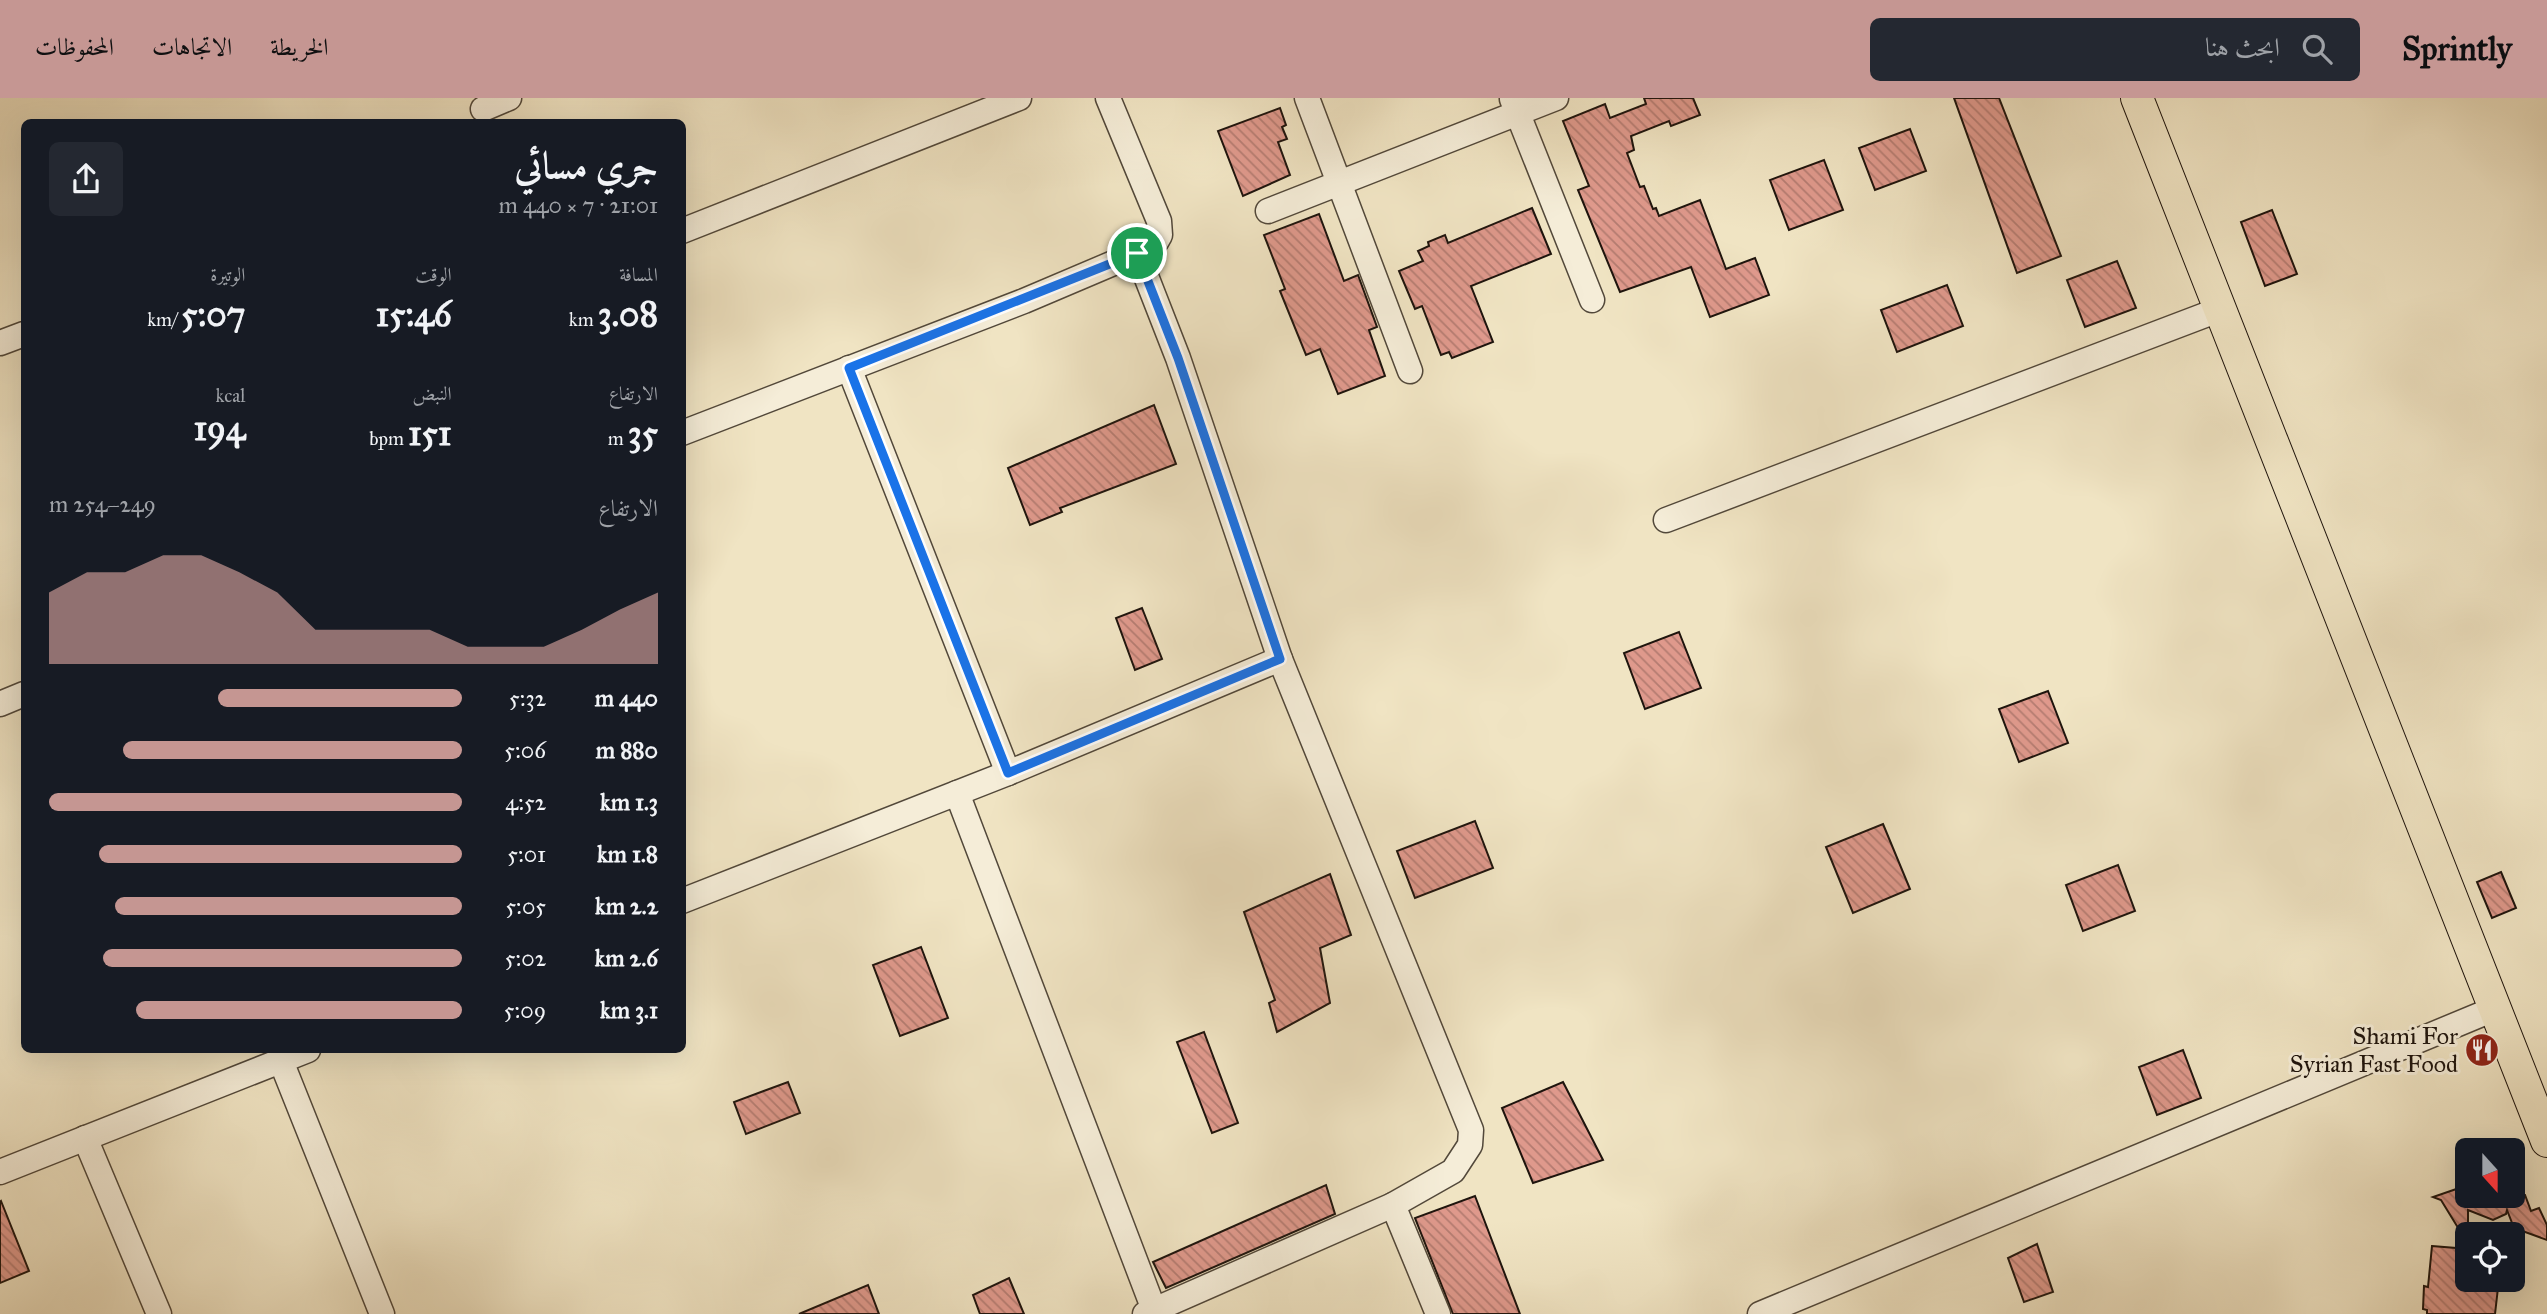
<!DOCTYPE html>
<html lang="ar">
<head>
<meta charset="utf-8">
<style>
	:root { --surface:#171b24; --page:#242831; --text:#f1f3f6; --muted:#9ea1a6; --accent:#c59692 }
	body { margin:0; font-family:"IM FELL Great Primer",Amiri,serif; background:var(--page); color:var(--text); direction:rtl; height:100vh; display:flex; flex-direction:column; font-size:26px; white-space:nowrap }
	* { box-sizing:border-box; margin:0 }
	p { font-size:23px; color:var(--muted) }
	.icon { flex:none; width:38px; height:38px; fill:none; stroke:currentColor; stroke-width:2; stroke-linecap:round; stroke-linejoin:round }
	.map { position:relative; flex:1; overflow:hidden; direction:ltr }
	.sheet { position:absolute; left:21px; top:21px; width:665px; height:934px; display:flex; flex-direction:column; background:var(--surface); border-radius:10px; box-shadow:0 7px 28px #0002; direction:rtl }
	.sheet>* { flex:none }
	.needle { width:46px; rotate:159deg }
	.buttons { position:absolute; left:2455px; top:1040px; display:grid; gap:14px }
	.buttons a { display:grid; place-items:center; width:70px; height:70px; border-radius:10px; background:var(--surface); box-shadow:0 7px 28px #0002; font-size:35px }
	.pin { position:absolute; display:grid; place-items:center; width:60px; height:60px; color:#fff; margin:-30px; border:4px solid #fff; border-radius:50%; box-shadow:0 2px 7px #0007 }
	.round { display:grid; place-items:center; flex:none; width:74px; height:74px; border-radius:10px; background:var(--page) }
	.summary { display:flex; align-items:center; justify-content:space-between; height:119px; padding:0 28px }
	h1 { font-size:38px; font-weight:800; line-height:52px }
	.stats { display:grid; grid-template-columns:repeat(3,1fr); gap:10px; height:119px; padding:7px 28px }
	.stats div { display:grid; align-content:center }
	.stats b { font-size:35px; font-weight:800 }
	.stats small { font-size:19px; font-weight:400 }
	.stats p { font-size:19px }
	.chart { height:196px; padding:14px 28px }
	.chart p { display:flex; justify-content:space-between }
	.chart svg { width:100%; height:126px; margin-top:7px; fill:var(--accent); opacity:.7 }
	ul { padding:0 28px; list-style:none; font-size:23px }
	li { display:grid; grid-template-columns:112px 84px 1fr; align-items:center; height:52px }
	li i { height:18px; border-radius:9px; background:var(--accent) }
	header { display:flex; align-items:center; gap:42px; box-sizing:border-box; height:98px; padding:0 35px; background:var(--accent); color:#111 }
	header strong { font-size:33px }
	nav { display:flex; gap:38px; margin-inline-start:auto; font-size:24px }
	.search { width:490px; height:63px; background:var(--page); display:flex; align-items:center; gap:18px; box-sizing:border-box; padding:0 24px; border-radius:10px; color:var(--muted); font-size:26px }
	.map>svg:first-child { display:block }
	.building { fill:url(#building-back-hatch); stroke:#1e140d; stroke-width:2 }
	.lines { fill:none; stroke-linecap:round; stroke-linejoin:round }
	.minor-casing { stroke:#52483a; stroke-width:27 }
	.major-casing { stroke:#1e140d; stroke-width:34 }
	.minor { stroke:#f5edd8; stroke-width:24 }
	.major { stroke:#f0e4c3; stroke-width:32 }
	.route-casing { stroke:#fff; stroke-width:14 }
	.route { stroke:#1a73e8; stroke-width:9 }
	.labels { text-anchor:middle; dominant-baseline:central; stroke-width:6; stroke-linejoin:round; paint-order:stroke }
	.poi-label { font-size:24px; fill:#1e140d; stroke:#f5edd8; text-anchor:end }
</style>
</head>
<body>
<header>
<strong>Sprintly</strong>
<div class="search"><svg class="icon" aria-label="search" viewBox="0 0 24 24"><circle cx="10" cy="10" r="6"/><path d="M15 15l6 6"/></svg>ابحث هنا</div>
<nav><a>الخريطة</a><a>الاتجاهات</a><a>المحفوظات</a></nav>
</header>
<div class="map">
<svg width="2547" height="1216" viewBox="0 0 2547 1216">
	<defs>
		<pattern id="building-back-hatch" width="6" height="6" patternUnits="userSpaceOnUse" patternTransform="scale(1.75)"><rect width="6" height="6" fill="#df998c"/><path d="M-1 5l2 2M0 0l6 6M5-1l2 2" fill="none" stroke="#b47c71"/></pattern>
	</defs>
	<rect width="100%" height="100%" fill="#f0e4c3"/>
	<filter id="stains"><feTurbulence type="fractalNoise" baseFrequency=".00286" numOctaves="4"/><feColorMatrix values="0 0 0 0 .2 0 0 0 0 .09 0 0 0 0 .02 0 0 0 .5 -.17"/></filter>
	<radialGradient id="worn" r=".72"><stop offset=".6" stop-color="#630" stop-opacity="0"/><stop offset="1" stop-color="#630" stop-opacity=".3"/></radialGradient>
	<g class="building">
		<path d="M1644 0H1693L1700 17 1671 28 1669 23 1631 38 1634 52 1627 55 1640 89 1644 88 1653 111 1656 110 1659 118 1700 102 1726 171 1755 160 1769 197 1710 219 1691 169 1620 194 1578 92 1589 88 1563 23 1605 6 1610 20 1646 6Z"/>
		<path d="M1954 0H1999L2061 158 2017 175Z"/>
		<path d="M1280 10 1286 27 1282 29 1287 41 1278 44 1290 77 1243 98 1218 33Z"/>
		<path d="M1910 31 1926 73 1875 92 1859 50Z"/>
		<path d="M1824 62 1843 112 1789 132 1770 82Z"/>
		<path d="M1532 110 1551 156 1471 188 1493 244 1452 260 1449 254 1441 257 1422 208 1415 211 1399 173 1423 163 1418 153 1429 148 1428 144 1445 137 1448 145Z"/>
		<path d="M2272 112 2297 176 2265 188 2241 124Z"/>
		<path d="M1319 116 1344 183 1358 177 1377 229 1369 232 1385 278 1338 296 1320 251 1306 257 1280 193 1285 191 1264 137Z"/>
		<path d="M2117 163 2136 210 2085 229 2067 182Z"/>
		<path d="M1947 187 1963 228 1897 254 1881 212Z"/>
		<path d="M1154 307 1176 366 1060 410 1062 414 1030 427 1008 370Z"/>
		<path d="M1142 510 1162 561 1135 572 1116 520Z"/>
		<path d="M1679 534 1701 590 1645 611 1624 555Z"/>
		<path d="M2048 593 2068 645 2019 664 1999 611Z"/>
		<path d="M1475 723 1493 770 1415 800 1397 753Z"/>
		<path d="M1883 726 1910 791 1853 815 1826 749Z"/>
		<path d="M2118 767 2135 813 2083 833 2066 787Z"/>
		<path d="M2501 774 2516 810 2492 820 2477 784Z"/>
		<path d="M1330 776 1351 837 1320 850 1330 905 1277 934 1269 905 1275 902 1244 814Z"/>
		<path d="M921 849 948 920 900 938 873 867Z"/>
		<path d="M1204 934 1238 1025 1212 1035 1177 944Z"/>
		<path d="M2183 952 2201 1000 2157 1017 2139 969Z"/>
		<path d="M788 984 800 1015 746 1036 734 1004Z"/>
		<path d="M1563 984 1603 1062 1533 1085 1502 1010Z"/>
		<path d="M1326 1087 1335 1116 1166 1190 1153 1164Z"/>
		<path d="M2468 1087V1097H2525L2531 1113 2539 1110 2547 1127V1142L2514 1130 2507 1112 2506 1116 2493 1122 2468 1112V1146L2441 1102 2433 1099Z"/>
		<path d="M1475 1098 1520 1216H1453L1415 1120Z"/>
		<path d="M1 1103 29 1173 0 1185V1104Z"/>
		<path d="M2037 1146 2053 1194 2024 1204 2008 1160Z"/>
		<path d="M2432 1148 2468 1151V1181H2499L2495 1216H2427V1212L2423 1211 2424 1188 2428 1189Z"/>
		<path d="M1009 1180 1024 1216H980L973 1197Z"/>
		<path d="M868 1187 879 1216H799Z"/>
	</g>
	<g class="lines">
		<g class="minor-casing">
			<g id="minor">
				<path d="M1307 0 1410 273"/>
				<path d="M1512 1 1592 202"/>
				<path d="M483 11 509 0"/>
				<path d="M1268 113 1556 0"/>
				<path d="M682 133 1019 0"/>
				<path d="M1137 155 1178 260 1280 561 1471 1032 1470 1047 1453 1073 1393 1107 1145 1216"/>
				<path d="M0 245 24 236"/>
				<path d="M849 270 1008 675"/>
				<path d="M682 335 1024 203 1137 155 1156 144 1160 137 1159 123 1108 0"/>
				<path d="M1666 422 2221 211"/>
				<path d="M0 606 24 596"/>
				<path d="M957 695 1154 1212"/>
				<path d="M682 803 1008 675 1280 561"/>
				<path d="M281 963 382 1216"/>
				<path d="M85 1040 159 1216"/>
				<path d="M0 1074 308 952"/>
				<path d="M1393 1107 1438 1216"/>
				<path d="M1760 1216 2494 911"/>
			</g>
		</g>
		<g class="major-casing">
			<path id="major" d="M2137 0 2547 1043"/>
		</g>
		<use href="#minor" class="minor"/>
		<use href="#major" class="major"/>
	</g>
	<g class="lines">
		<g class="route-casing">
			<path id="route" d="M1137 155 1178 260 1280 561 1008 675 849 270Z"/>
		</g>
		<use href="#route" class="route"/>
	</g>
	<defs>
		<g id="restaurant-disc" transform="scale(1.75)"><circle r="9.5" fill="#8f2418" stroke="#f5edd8"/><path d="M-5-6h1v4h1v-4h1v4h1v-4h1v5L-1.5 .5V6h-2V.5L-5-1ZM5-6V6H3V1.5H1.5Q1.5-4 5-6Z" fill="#fff"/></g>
	</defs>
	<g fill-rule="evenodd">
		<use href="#restaurant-disc" x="2482" y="952"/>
	</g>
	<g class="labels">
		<g class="poi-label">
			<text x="2458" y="938">Shami For<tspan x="2458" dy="28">Syrian Fast Food</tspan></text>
		</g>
	</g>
	<rect width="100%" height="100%" filter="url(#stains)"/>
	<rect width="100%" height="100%" fill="url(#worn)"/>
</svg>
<div class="buttons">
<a><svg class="needle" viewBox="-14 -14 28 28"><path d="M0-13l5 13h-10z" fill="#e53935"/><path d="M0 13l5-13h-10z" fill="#9ea1a6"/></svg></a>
<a><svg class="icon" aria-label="locate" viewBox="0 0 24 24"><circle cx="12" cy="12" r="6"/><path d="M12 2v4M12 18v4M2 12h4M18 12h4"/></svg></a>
</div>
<div class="pin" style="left:1137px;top:155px;background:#1e9e55"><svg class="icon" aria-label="arrive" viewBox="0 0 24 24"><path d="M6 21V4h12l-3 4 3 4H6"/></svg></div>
<section class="sheet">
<div class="summary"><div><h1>جري مسائي</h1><p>21:01 · 7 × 440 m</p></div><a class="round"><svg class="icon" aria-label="share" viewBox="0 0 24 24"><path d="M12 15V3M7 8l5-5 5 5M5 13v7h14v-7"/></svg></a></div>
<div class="stats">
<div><p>المسافة</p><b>3.08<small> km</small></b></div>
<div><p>الوقت</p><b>15:46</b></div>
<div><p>الوتيرة</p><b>5:07<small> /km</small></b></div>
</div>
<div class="stats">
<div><p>الارتفاع</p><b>35<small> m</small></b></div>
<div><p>النبض</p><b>151<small> bpm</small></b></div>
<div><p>kcal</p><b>194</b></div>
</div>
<div class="chart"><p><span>الارتفاع</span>249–254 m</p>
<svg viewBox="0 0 160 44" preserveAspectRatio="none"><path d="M0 44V19L10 12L20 12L30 6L40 6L50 12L60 19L70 32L80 32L90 32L100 32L110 38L120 38L130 38L140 32L150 25L160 19V44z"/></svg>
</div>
<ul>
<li><b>440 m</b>5:32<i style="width:59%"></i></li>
<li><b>880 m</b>5:06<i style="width:82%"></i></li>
<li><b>1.3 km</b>4:52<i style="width:100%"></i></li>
<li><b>1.8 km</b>5:01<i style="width:88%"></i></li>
<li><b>2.2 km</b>5:05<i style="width:84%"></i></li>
<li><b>2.6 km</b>5:02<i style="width:87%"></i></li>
<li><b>3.1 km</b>5:09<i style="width:79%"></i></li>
</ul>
</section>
</div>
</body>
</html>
